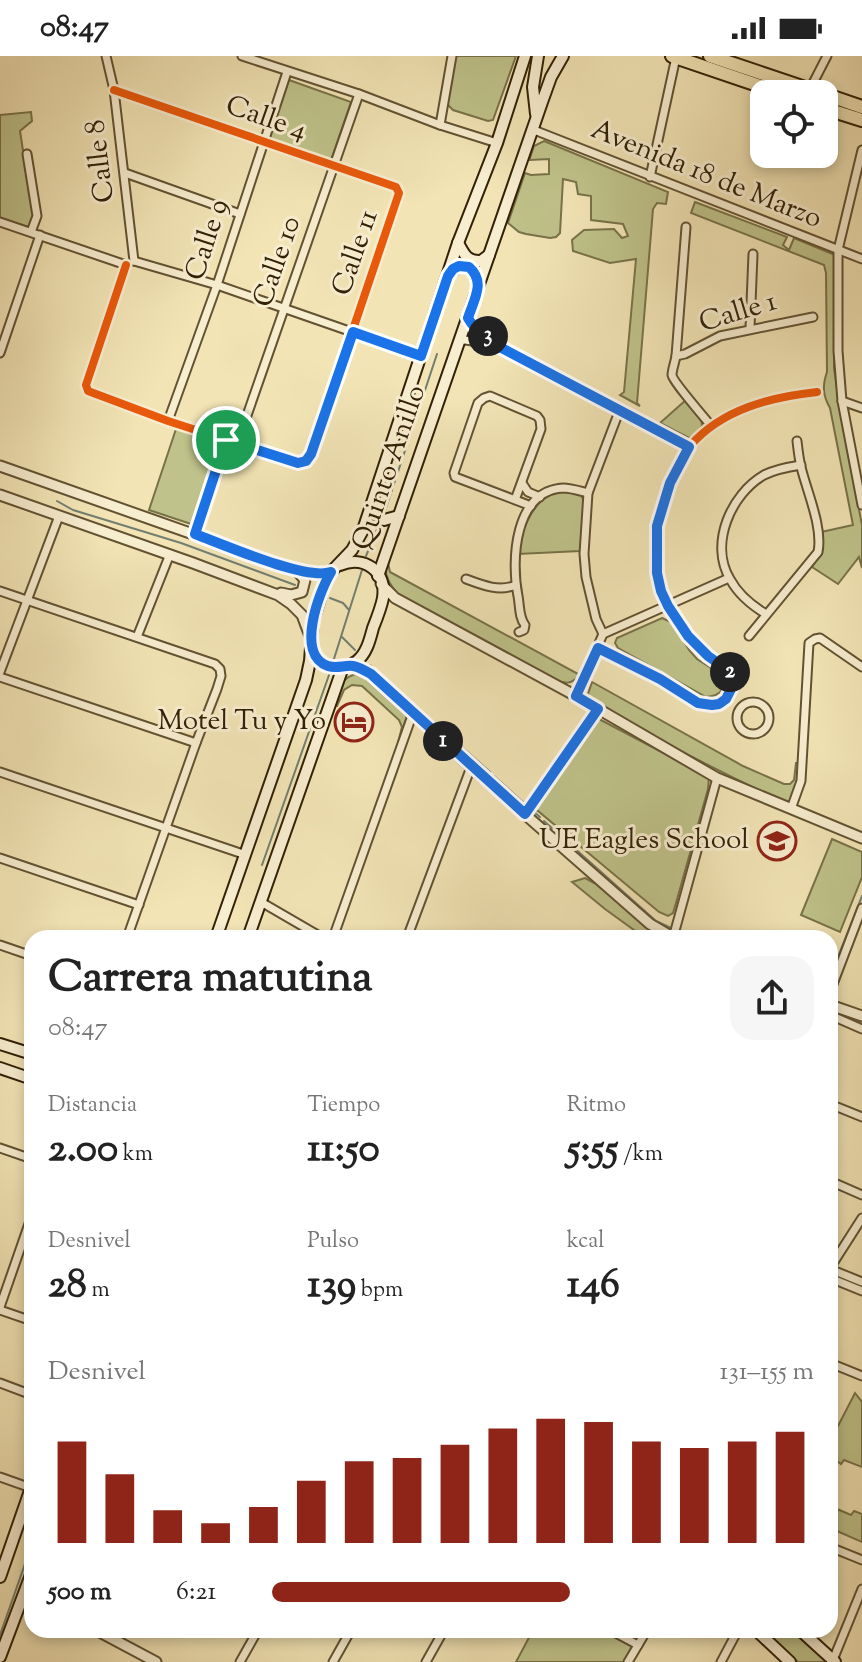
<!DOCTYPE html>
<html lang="es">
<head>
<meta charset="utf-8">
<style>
	:root { --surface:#fff; --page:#f6f6f6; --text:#222; --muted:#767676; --accent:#8f2418 }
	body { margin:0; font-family:"Sorts Mill Goudy",serif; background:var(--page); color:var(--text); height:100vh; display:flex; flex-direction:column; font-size:30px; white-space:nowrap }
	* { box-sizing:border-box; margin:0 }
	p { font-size:26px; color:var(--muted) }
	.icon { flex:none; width:44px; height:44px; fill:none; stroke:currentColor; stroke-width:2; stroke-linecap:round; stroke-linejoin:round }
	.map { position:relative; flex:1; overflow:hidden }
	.sheet { position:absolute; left:24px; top:874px; width:814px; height:708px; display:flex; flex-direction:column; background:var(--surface); border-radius:24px; box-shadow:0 4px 12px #0003 }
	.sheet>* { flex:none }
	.fabs { position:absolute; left:750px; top:24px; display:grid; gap:16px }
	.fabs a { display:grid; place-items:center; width:88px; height:88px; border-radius:16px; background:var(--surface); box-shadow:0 4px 12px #0003; font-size:40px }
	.pin { position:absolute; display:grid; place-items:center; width:68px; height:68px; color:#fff; margin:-34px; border:4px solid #fff; border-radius:50%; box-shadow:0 2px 8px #0007 }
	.km { position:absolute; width:40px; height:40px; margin:-20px; border-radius:50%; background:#222; color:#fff; font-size:22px; line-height:40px; text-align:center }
	.round { display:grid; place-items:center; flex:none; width:84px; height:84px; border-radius:24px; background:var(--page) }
	.summary { display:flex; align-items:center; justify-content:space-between; height:136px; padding:0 24px }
	h1 { font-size:44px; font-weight:800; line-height:60px }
	.stats { display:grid; grid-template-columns:repeat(3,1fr); gap:12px; height:136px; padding:8px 24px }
	.stats div { display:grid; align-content:center }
	.stats b { font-size:40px; font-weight:800 }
	.stats small { font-size:22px; font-weight:400 }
	.stats p { font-size:22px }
	.chart { height:224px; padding:16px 24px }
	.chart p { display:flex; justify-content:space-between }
	.chart svg { width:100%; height:144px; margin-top:8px; stroke:var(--accent); stroke-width:6 }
	ul { padding:0 24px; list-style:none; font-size:26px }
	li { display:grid; grid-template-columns:128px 96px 1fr; align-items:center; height:60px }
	li i { height:20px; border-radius:10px; background:var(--accent) }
	.status { display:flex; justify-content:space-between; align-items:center; height:56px; padding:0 40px; background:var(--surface); direction:ltr }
	.status svg { height:22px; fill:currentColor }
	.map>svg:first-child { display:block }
	.green { fill:#bfc28a; stroke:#787248; stroke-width:2 }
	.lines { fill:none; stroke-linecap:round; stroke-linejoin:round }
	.stream { stroke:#727f70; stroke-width:2 }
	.minor-casing { stroke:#625232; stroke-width:11 }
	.tertiary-casing { stroke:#625232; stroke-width:13 }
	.secondary-casing { stroke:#322106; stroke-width:14 }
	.trunk-casing { stroke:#322106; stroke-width:16 }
	.minor { stroke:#f7edcf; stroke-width:7 }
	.tertiary { stroke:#f7edcf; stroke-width:9 }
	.secondary { stroke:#f7edcf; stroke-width:10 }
	.trunk { stroke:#f2e4b5; stroke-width:12 }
	.cycleway-casing { stroke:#f7edcf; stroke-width:13 }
	.cycleway { stroke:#e8590c; stroke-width:8 }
	.route-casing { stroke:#fff; stroke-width:16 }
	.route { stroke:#1a73e8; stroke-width:10 }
	.labels { text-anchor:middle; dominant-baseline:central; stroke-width:6; stroke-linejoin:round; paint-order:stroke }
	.street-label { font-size:28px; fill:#322106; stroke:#f7edcf }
	.poi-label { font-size:28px; fill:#322106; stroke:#f7edcf; text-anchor:end }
</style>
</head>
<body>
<div class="status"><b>08:47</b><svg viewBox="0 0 49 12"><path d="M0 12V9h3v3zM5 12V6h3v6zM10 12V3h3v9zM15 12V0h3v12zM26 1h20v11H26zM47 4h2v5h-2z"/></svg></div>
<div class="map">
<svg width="862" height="1606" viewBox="0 0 862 1606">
	<rect width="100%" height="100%" fill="#f2e4b5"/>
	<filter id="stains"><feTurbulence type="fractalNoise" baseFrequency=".0025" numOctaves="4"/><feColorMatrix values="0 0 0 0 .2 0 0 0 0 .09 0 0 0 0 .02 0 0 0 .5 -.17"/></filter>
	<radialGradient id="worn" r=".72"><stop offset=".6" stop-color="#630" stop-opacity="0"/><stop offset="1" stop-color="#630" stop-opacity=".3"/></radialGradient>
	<g class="green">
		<path d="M455 0H516L493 64 488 65 453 54 447 48Z"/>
		<path d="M289 24 351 46 330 107 271 86 270 78Z"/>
		<path d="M31 56 32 65 20 75 33 160 32 167 28 171 0 162V59Z"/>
		<path d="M544 85 668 136 666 148 657 147 653 153 637 347 640 350 620 339 624 336 636 203 610 207 573 195 572 184 584 174 614 173 622 182 628 180 623 168 591 164V140L578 138 576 126 563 123 560 177 556 181 550 182 526 178 519 176 508 167 525 117 531 119 549 118V103L530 104V102L534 90Z"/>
		<path d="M695 146 787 181 783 189 789 194 794 182 835 199 834 312 841 360 862 469V512L859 501 838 528 812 511 822 494 821 476 853 469 830 352C823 340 822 330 827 316L826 217 824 209 691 157Z"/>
		<path d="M687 343C697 357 714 372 689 382L660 367Z"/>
		<path d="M176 373 221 388 194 469 149 454Z"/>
		<path d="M567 434 580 438 585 446 580 495 518 498C520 478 530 451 548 440 553 436 561 435 567 434Z"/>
		<path d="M386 507H388L390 516 580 619C571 629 565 628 553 623L398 538C390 529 384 520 386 507Z"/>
		<path d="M662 562 671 566 675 570 689 594 697 603 722 619C726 633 721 640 706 641L618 592 615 587 617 582Z"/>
		<path d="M359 617 407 660 397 691 402 671 399 664 362 630 352 629 344 634 337 650H334C340 632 339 622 359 617Z"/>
		<path d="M592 626 743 710 784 728H790L794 724 796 707H800L801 713 793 743 787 747C720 717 655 682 591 645L588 638Z"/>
		<path d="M599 663 709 721 708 733 676 847 673 857 668 860 659 856 538 755 533 754 535 748 589 677 591 666Z"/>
		<path d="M832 783 862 796V821L840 876 801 859Z"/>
		<path d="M585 822 596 828 660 882H645L605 853 572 826Z"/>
		<path d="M855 1337 862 1346V1411L844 1404 841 1408 830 1400V1371L837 1372Z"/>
		<path d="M830 1450 851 1459 854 1455 862 1458V1486L830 1472Z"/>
		<path d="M533 1574H604L633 1589 624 1606H516Z"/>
		<path d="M762 1574H794L829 1606H798Z"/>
	</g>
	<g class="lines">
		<g class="stream">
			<path d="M57 445 73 454 181 487 295 529"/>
			<path d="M384 458 437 298"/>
			<path d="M366 500 378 471"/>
			<path d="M330 542 343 547 349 554"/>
			<path d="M342 581 355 594"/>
			<path d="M333 606 362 514"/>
			<path d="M370 609 490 716"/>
			<path d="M494 720 525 748"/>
			<path d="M534 756 540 761"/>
			<path d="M544 765 656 865 671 872"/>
			<path d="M262 809 329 619"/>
			<path d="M677 875 694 882"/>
			<path d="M830 921 862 840"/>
			<path d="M0 1579 32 1488"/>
		</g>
		<g class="minor-casing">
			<g id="minor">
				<path d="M106 0 114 34 134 205"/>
				<path d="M242 0 359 38 440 69 497 87"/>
				<path d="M810 33 827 0"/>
				<path d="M114 34 396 131 399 137 311 398 306 405 298 407 168 365 88 335 86 329 126 209"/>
				<path d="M440 69 452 0"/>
				<path d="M534 74 862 203"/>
				<path d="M862 94 838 194V295L842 345 862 449"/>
				<path d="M27 98 37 160 31 176"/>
				<path d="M125 117 240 158"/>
				<path d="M650 121 676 1"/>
				<path d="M0 166 126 209"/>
				<path d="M686 171 676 300C675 306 672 314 672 319 673 326 705 362 712 371"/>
				<path d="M134 205 217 229 421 300"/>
				<path d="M468 262C475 276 489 279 498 290L689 391"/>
				<path d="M750 272 753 198"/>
				<path d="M461 284C478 283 482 292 498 290"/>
				<path d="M0 297 40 179"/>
				<path d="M676 300 685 298 720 280 813 261"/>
				<path d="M842 345 862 352"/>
				<path d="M168 365 217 229 287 16"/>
				<path d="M237 388 359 38"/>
				<path d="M522 427 528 436 540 441"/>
				<path d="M515 444 541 373 540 364 537 360 490 340 484 342 478 347 454 417 455 421 531 450"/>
				<path d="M195 478 226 384"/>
				<path d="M466 523C482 529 499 536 516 529"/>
				<path d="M0 535 215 608 220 613 221 620 217 633 196 687 127 882"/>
				<path d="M766 558C751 549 738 538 730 523 709 488 731 438 764 419 776 413 788 411 801 409"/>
				<path d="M519 576 524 574 525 569C519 562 520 551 518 540 511 505 514 435 563 432 571 432 580 435 588 437"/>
				<path d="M603 578 596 563 586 521 584 498 588 437 620 353"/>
				<path d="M749 580 818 496C823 471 807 436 801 411 799 403 798 394 797 385"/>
				<path d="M137 581 170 498"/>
				<path d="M598 592C618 602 638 611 658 622 672 630 685 642 700 647 706 649 712 650 718 648 728 644 737 628 730 618 726 610 714 605 707 599 684 578 661 548 657 517 654 492 658 469 665 445 670 428 679 403 690 390 722 353 771 341 817 336"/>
				<path d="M0 616 59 460"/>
				<path d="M0 621 196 687"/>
				<path d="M576 640 603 578 729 522"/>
				<circle cx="753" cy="662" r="16"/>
				<path d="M0 716 246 799"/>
				<path d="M791 753 801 725 809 587 815 583 820 582 862 611"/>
				<path d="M525 758 598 653"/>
				<path d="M0 802 139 849"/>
				<path d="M261 846 323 882"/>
				<path d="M333 882 413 657"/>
				<path d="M407 882 471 711"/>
				<path d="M673 882 717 722"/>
				<path d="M0 889 32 900"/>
				<path d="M830 936 862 852"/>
				<path d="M830 959 862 973"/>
				<path d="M830 1048 862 1061"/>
				<path d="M0 1092 32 1103"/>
				<path d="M830 1125 862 1139"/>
				<path d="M830 1212 862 1162"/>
				<path d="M830 1213 862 1226"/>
				<path d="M830 1222 862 1235"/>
				<path d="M0 1251 32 1159"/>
				<path d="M0 1254 32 1265"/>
				<path d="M830 1307 862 1320"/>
				<path d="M0 1327 32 1339"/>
				<path d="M0 1421 31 1432"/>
				<path d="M830 1491 862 1504"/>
				<path d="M610 1574 638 1589"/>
				<path d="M833 1604 862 1533"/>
				<path d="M240 1606 258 1574"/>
				<path d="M333 1606 351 1574"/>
				<path d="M426 1606 444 1574"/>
				<path d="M628 1606 647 1574"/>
				<path d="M721 1606 738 1574"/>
			</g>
		</g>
		<g class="tertiary-casing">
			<g id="tertiary">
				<path d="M0 410 292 513 318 518 331 516"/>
				<path d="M0 439 193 507 278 539 291 548 302 559 311 583"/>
				<path d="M381 528 395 542 576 640 717 722 862 782"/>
				<path d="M281 537 291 539 302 536 305 524 298 516"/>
				<path d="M346 610 358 611 371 618 471 711 650 868 674 882"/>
				<path d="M830 949 862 960"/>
				<path d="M96 1574 156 1606"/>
			</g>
		</g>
		<g class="secondary-casing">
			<g id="secondary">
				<path d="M536 58 533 31 538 0"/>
				<path d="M458 187C464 198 467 206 481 205L489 199"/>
				<path d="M449 218 459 210 469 211 477 218 479 228"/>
				<path d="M370 454 384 464 399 460"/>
				<path d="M378 520 542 46 551 21 563 0"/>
				<path d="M312 592C316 603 322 610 334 611 341 612 351 610 357 605 367 597 370 583 373 572 377 562 381 552 383 542 387 515 364 499 340 509"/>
				<path d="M216 882 306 624 310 605 313 565 323 533 331 516 352 494 363 474 458 187 497 87 525 0"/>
				<path d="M248 882 343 611"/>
				<path d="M0 988 32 998"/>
				<path d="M0 1012 32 1023"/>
				<path d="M0 1521 32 1429"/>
				<path d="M756 1574 790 1606"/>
				<path d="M800 1574 835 1606"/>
				<path d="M0 1601 32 1516"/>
			</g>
		</g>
		<g class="trunk-casing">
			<g id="trunk">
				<path d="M672 0 784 38"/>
				<path d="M710 0 823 38"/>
				<path d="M824 38 862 51"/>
				<path d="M824 52 862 64"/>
			</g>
		</g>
		<use href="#minor" class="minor"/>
		<use href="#tertiary" class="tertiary"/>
		<use href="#secondary" class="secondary"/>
		<use href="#trunk" class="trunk"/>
		<g class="cycleway-casing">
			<g id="cycleway">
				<path d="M114 34 396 131 399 137 311 398 306 405 298 407 168 365 88 335 86 329 126 209"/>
				<path d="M598 592C618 602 638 611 658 622 672 630 685 642 700 647 706 649 712 650 718 648 728 644 737 628 730 618 726 610 714 605 707 599 684 578 661 548 657 517 654 492 658 469 665 445 670 428 679 403 690 390 722 353 771 341 817 336"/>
			</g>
		</g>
		<use href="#cycleway" class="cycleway"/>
	</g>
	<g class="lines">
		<g class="route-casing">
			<path id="route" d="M459 210 469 211C486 226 474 243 468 262 475 276 489 279 498 290L689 391 670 427 657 470V517L661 535 668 550 688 580 708 600 729 615 733 624 731 633 726 643 719 648 712 649 698 647 660 623 598 592 576 640 598 653 525 758 371 618C365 615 360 611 353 610 344 609 337 613 328 610 295 599 319 536 331 516 307 525 222 488 195 478L226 384 298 407 306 405 311 398 353 276 421 300 448 220 453 213Z"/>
		</g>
		<use href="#route" class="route"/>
	</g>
	<defs>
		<g id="hotel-ring" transform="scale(2)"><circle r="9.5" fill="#f7edcf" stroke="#8f2418" stroke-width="1.5"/><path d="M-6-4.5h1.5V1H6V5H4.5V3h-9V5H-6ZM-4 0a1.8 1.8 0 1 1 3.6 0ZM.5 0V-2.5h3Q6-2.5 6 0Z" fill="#8f2418"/></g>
		<g id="school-ring" transform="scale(2)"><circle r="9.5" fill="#f7edcf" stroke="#8f2418" stroke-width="1.5"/><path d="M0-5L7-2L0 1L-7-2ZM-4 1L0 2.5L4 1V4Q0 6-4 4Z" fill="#8f2418"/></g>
	</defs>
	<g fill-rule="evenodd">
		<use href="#hotel-ring" x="354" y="666"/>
		<use href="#school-ring" x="777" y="785"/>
	</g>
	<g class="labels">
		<g class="street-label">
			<text transform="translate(266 63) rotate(19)">Calle 4</text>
			<text transform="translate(101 105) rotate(-97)">Calle 8</text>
			<text transform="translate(706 119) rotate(22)">Avenida 18 de Marzo</text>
			<text transform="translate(208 184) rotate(-72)">Calle 9</text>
			<text transform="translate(356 197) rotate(-71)">Calle 11</text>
			<text transform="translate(278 206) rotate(-71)">Calle 10</text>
			<text transform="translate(738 257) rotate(-17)">Calle 1</text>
			<text transform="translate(390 412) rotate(-71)">Quinto Anillo</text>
		</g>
		<g class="poi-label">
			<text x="326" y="666">Motel Tu y Yo</text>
			<text x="749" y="785">UE Eagles School</text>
		</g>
	</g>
	<rect width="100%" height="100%" filter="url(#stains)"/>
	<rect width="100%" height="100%" fill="url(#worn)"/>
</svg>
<div class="fabs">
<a><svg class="icon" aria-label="locate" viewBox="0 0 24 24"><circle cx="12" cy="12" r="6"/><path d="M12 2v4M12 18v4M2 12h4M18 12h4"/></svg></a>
</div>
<div class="pin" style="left:226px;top:384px;background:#1e9e55"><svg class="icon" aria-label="arrive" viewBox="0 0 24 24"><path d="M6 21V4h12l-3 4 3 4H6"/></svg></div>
<b class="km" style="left:443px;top:685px">1</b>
<b class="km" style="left:730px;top:616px">2</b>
<b class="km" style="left:488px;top:280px">3</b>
<section class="sheet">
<div class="summary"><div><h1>Carrera matutina</h1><p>08:47</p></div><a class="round"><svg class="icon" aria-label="share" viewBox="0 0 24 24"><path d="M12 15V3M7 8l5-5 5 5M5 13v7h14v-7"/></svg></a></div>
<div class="stats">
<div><p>Distancia</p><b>2.00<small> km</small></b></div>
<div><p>Tiempo</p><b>11:50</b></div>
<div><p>Ritmo</p><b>5:55<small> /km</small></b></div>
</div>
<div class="stats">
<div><p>Desnivel</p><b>28<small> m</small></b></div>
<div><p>Pulso</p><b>139<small> bpm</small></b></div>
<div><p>kcal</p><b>146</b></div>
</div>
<div class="chart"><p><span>Desnivel</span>131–155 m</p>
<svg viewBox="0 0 160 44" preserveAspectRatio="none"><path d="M5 44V13M15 44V23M25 44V34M35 44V38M45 44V33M55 44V25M65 44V19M75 44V18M85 44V14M95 44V9M105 44V6M115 44V7M125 44V13M135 44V15M145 44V13M155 44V10"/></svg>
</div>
<ul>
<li><b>500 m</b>6:21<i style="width:55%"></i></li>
</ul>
</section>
</div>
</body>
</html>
